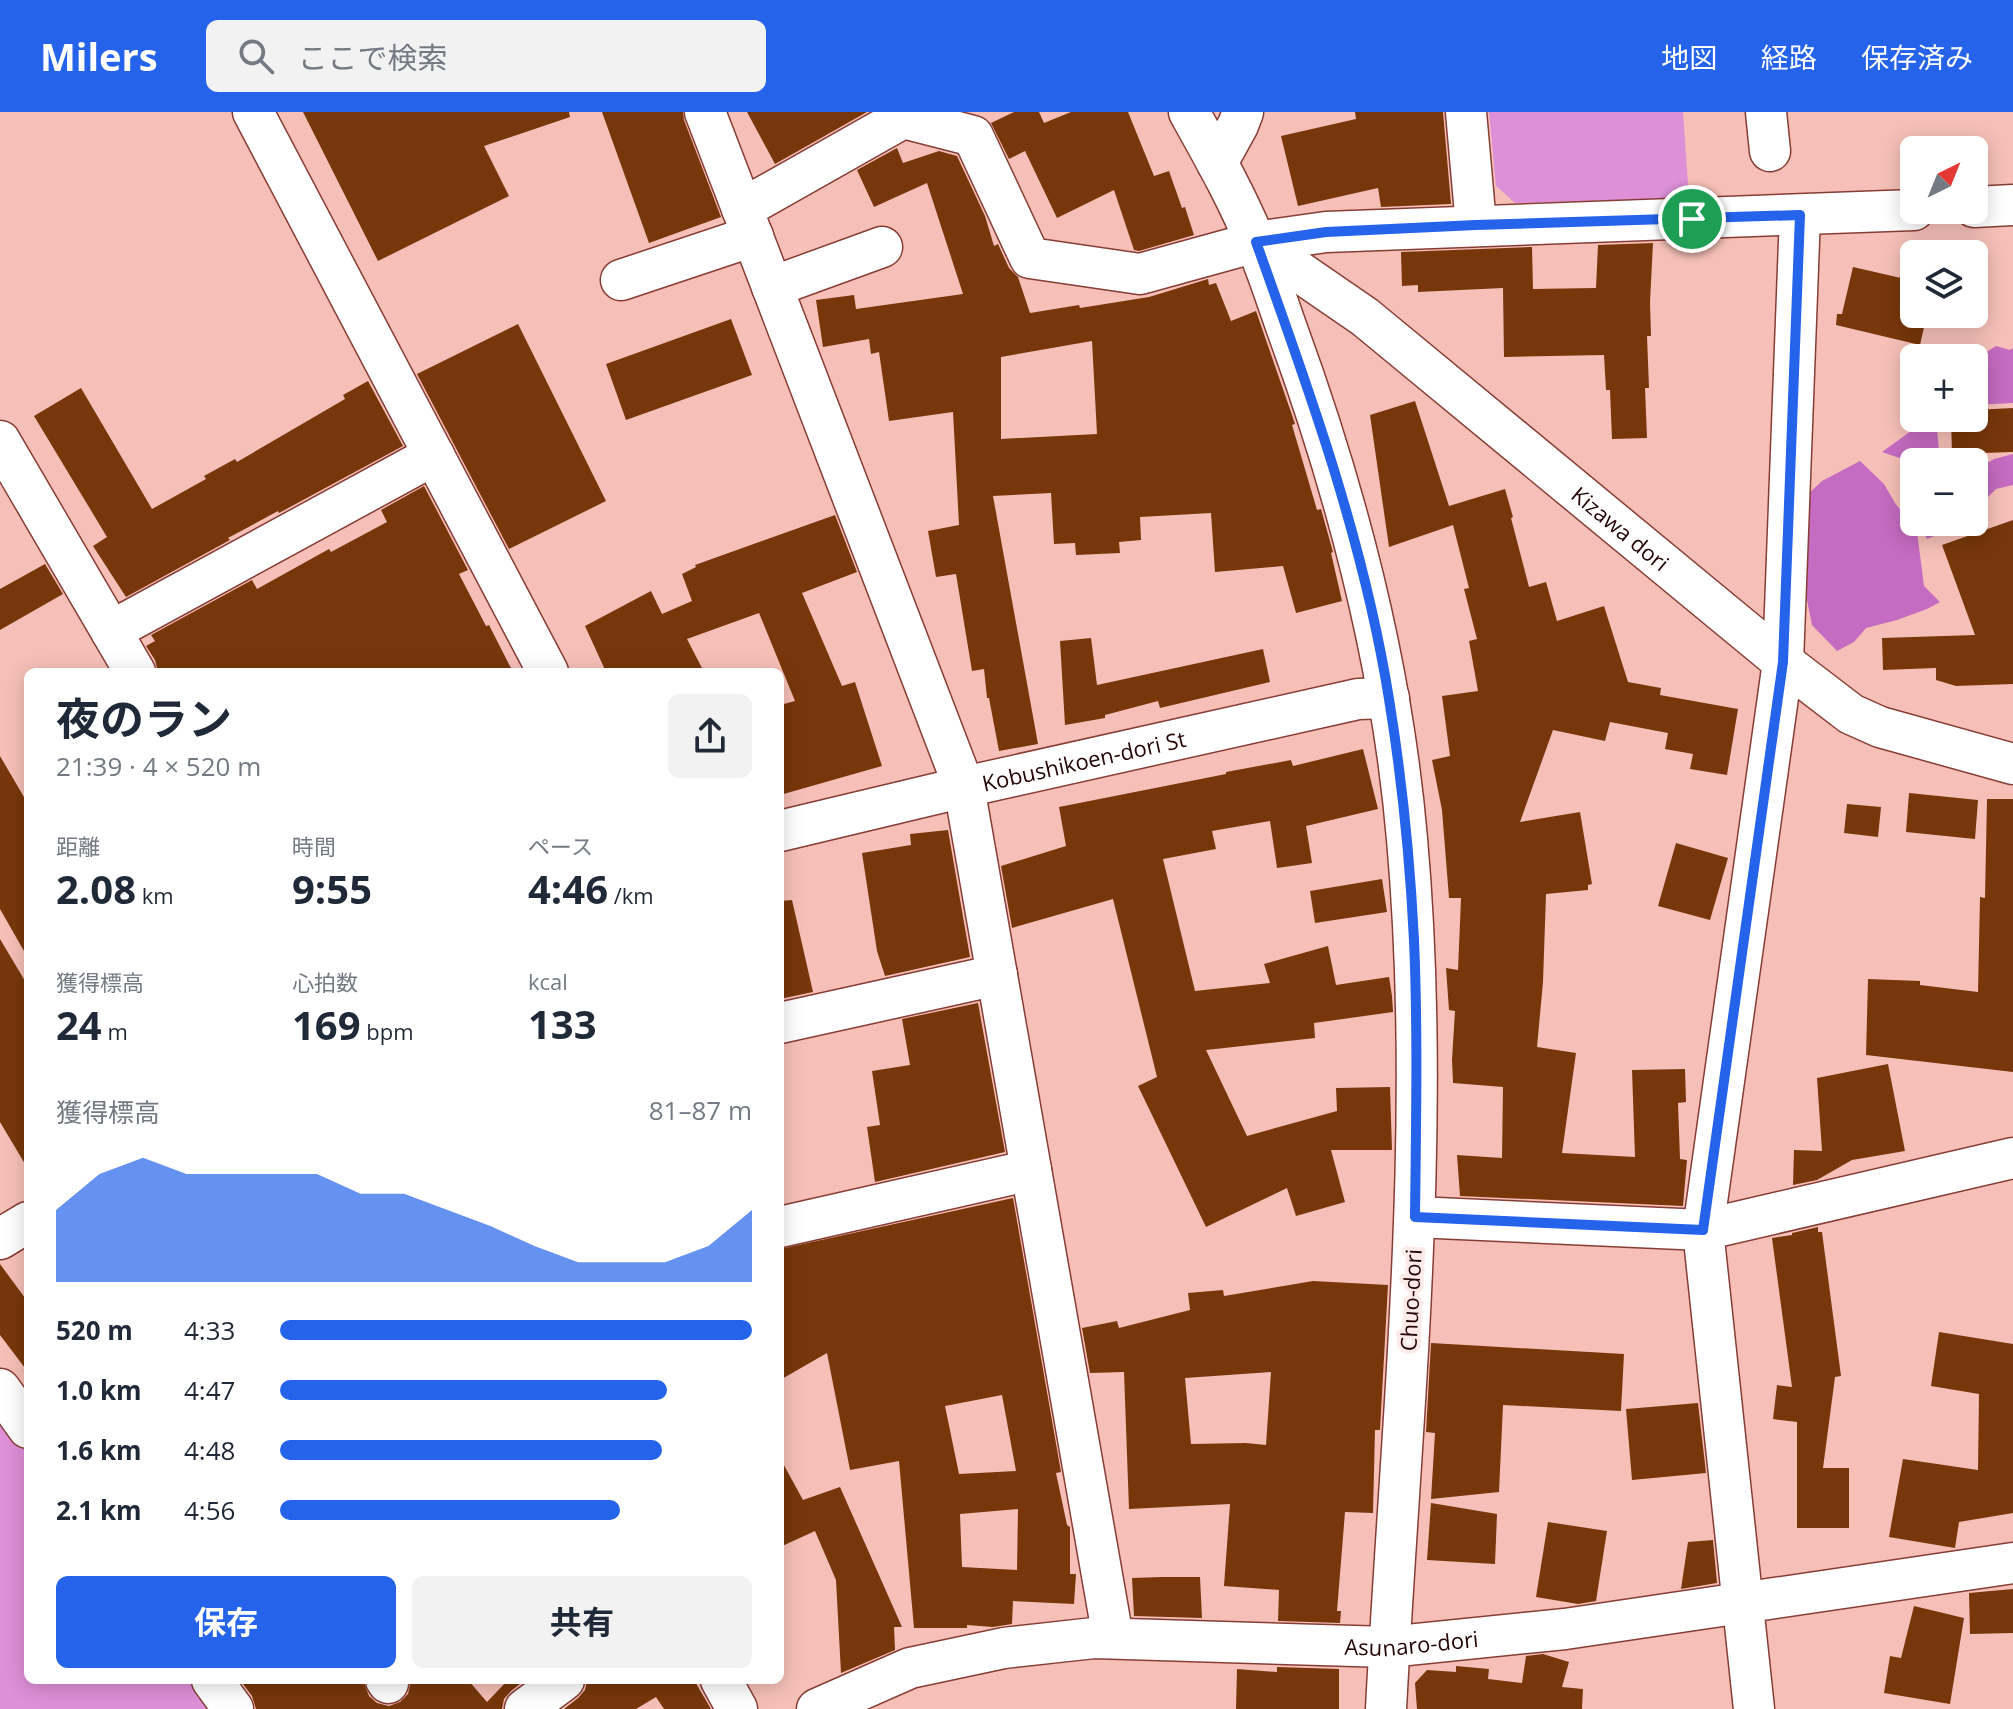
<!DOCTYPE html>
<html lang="ja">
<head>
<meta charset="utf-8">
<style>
	:root { --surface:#fff; --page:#f2f2f3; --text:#1f2937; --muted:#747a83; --accent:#2563eb }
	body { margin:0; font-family:"Open Sans","Noto Sans JP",sans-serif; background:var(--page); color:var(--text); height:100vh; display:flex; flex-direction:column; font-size:30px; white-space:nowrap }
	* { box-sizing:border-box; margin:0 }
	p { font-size:26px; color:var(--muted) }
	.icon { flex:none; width:44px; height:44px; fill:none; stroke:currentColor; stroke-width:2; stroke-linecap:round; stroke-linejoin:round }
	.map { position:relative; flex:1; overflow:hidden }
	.panel { position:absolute; left:24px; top:556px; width:760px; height:1016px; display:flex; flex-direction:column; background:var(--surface); border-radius:12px; box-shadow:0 4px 20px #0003 }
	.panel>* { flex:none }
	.needle { width:52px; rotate:43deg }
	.controls { position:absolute; left:1900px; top:24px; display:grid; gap:16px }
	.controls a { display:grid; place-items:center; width:88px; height:88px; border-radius:12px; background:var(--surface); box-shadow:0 4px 20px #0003; font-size:40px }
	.pin { position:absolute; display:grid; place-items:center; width:68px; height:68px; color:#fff; margin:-34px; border:4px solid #fff; border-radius:50%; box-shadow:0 2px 8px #0007 }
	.round { display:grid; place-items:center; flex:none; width:84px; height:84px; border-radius:12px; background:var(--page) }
	.summary { display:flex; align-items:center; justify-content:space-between; height:136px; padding:0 32px }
	h1 { font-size:44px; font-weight:700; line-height:60px }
	.figures { display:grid; grid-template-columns:repeat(3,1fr); gap:12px; height:136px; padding:8px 32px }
	.figures div { display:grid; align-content:center }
	.figures b { font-size:40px; font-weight:700 }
	.figures small { font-size:22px; font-weight:400 }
	.figures p { font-size:22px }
	.chart { height:224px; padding:16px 32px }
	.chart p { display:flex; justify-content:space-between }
	.chart svg { width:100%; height:144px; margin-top:8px; fill:var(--accent); opacity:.7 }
	.button { display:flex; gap:16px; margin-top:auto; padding:16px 32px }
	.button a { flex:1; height:92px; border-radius:12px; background:var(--accent); color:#fff; font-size:32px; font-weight:700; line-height:92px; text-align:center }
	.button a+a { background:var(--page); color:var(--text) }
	ul { padding:0 32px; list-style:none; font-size:26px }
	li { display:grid; grid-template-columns:128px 96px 1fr; align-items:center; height:60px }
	li i { height:20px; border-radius:10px; background:var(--accent) }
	header { display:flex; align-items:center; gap:48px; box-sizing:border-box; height:112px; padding:0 40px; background:var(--accent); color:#fff }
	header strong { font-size:38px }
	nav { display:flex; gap:44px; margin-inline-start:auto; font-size:28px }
	.search { width:560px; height:72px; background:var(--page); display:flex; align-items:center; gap:20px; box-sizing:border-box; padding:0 28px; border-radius:12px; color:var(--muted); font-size:30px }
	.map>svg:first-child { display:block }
	.green { fill:#dd90d8 }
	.forest { fill:#c56bc1 }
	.building { fill:#78370a; fill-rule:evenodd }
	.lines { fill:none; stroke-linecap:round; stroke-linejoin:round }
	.minor-casing { stroke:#883d34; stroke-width:43 }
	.minor { stroke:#fff; stroke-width:40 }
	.route-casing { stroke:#fff; stroke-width:16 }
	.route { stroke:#2563eb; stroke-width:10 }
	.labels { text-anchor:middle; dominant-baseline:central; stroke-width:8; stroke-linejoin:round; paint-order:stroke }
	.street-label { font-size:22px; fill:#240604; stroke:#feebe8 }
</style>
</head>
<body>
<header>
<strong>Milers</strong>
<div class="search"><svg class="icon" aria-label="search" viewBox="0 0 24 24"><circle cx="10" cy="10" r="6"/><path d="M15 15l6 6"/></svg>ここで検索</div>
<nav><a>地図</a><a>経路</a><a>保存済み</a></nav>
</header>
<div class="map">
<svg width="2013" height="1597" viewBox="0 0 2013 1597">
	<rect width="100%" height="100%" fill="#f6c0b8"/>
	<g class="green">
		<path d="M1489 0H1683L1689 86 1515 91 1496 74Z"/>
		<path d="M0 1301 28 1339V1568H195L216 1597H0Z"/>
	</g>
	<g class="forest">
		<path d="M1996 234 2010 238 2013 236V291L1974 293V248Z"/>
		<path d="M1929 306H1936L1940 350 1914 351 1882 340Z"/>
		<path d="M2013 342V373L1996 377 1985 388 1987 408 1946 419 1927 427 1919 410H1974V359L1994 347Z"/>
		<path d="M1860 349 1884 372 1895 391 1917 420 1924 474 1940 490 1927 497 1897 508 1866 516 1854 530 1837 539 1812 513 1807 488 1803 387 1822 369Z"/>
	</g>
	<g class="building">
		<path d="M303 0H569L570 5 484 34 509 84 378 149Z"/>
		<path d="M602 0H683L684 8 721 105 649 131Z"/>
		<path d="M747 0H867L775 52Z"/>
		<path d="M1014 0H1039L1044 11 1071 0H1128L1154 64 1169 59 1182 96 1185 95 1194 123 1139 139 1134 138 1114 78 1057 106 1025 39 1009 47 991 11Z"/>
		<path d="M1355 0H1443L1451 92 1381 95 1378 76 1298 94 1281 24 1356 7Z"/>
		<path d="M897 36 903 51 939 39 957 44 985 104 994 134 998 132 1009 156 1018 165 1030 201 1079 193 1080 196 1149 185 1208 167 1209 173 1216 171 1231 209 1256 199 1292 303 1295 312 1292 313 1317 398 1321 397 1333 440 1331 441 1342 489 1296 501 1283 454 1215 460 1211 401 1140 405 1141 428 1119 430 1120 441 1076 443 1075 431 1054 432 1051 381 993 384 1038 632 999 639 989 586H987L984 557 972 559 956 462 936 465 928 419 959 413 953 300 889 309 879 240 871 242 869 227 823 235 816 188 854 183 856 197 963 182 927 71 874 95 857 58ZM1092 229 1097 322 1001 327V245Z"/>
		<path d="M1653 131 1650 190 1651 224H1647L1649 276H1645L1647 326 1612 327 1610 278H1606L1604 243 1504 245 1503 176 1418 180V173L1402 174 1401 140 1532 135 1533 177 1596 176 1598 133Z"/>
		<path d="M1853 155 1914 169V202H1927L1920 233 1836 213 1837 202H1842Z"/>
		<path d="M731 207 752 263 626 308 606 252Z"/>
		<path d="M518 212 606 389 509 437 417 262Z"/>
		<path d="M368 269 403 334 279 401 278 399 228 426 230 428 126 485 93 434 107 425 34 304 81 276 152 397 206 367 204 364 235 347 237 350 345 287 343 283Z"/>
		<path d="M1415 289 1449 394 1505 377 1513 405 1511 406 1529 475 1546 470 1557 509 1604 494 1628 570 1661 576 1660 583 1738 597 1727 663 1690 657 1693 642 1665 637 1668 621 1610 610 1605 629 1553 618 1520 710 1580 700 1592 772 1588 773V778L1546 782 1543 870 1537 935 1576 941 1562 1041 1635 1045 1632 958 1685 957 1686 990 1678 991 1680 1047 1687 1048 1683 1094 1460 1084 1457 1043 1502 1046 1503 975 1453 971 1452 948 1455 899 1449 898 1446 856 1458 858 1461 786H1449L1442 698 1432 648 1450 644 1442 584 1478 579 1469 529 1477 527 1464 477 1469 476 1453 413 1389 435 1370 303Z"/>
		<path d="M2013 296V340L1952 342 1951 306H1974V298Z"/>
		<path d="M424 374 468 458 459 462 486 514 489 513 513 560H158L155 548 146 534 155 529 151 523 252 468 257 477 329 437 331 440 387 410 381 398Z"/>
		<path d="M835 403 857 460 802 481 842 574 855 570 882 654 780 683V593L795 589 759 501 687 527 704 560H606L585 514 651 479 662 502 692 489 682 462 696 455 695 453Z"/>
		<path d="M2013 408V572L1956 574 1936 568V556L1883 558 1882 526 1975 523 1942 433Z"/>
		<path d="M45 452 63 482 0 518V477Z"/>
		<path d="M1091 526 1097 573 1263 537 1270 570 1160 596 1158 589 1105 603V606L1065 613 1060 529Z"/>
		<path d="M1363 637 1378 697 1306 714 1312 751 1277 756 1270 709 1212 719 1216 737 1163 747 1195 879 1270 871 1264 852 1328 834 1336 873 1389 865 1392 884 1393 900 1314 911 1315 926 1206 938 1247 1024 1337 999 1336 976 1390 975 1392 1038H1331L1345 1090 1296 1104 1287 1076 1206 1115 1138 974 1157 965 1113 787 1012 816 1001 754 1066 734 1059 695 1226 662V660L1291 648 1293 654Z"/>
		<path d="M0 644 28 692V846L0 797Z"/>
		<path d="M1909 681 1978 688 1975 727 1906 720Z"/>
		<path d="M1987 687H2013V960L1866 943 1868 867 1920 869V873L1978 880 1980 785 1985 786Z"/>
		<path d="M1847 692 1881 695 1878 725 1844 721Z"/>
		<path d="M948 718 970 845 885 864 877 839 862 741 911 733 910 722Z"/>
		<path d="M1676 731 1728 746 1710 808 1658 794Z"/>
		<path d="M1382 767 1387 800 1315 811 1310 779Z"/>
		<path d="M792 788 813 880 780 887V789Z"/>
		<path d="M0 827 28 874V1057L0 1010Z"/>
		<path d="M978 891 1005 1040 875 1070 867 1015 880 1013 872 959 910 953 902 907Z"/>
		<path d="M1888 952 1905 1039 1852 1048 1817 1068 1793 1073 1794 1038 1822 1039 1817 966Z"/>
		<path d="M1013 1086 1061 1360 1056 1361 1067 1413 1070 1415V1462H1076L1074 1492 1013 1489 1012 1512 993 1515 967 1513V1516H914L899 1349 850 1358 827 1241 780 1268V1137ZM1002 1283 1016 1359 959 1362 945 1294ZM1018 1397 1017 1458 962 1455 960 1402Z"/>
		<path d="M1818 1115V1120H1822L1841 1264 1835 1265 1823 1356H1849V1416H1797V1310L1773 1307 1777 1273 1792 1275 1772 1126 1792 1123V1121Z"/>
		<path d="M0 1152 28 1190V1260L0 1223Z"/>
		<path d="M1313 1169 1388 1173 1380 1318H1375L1373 1401 1345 1400 1337 1499H1341L1340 1511 1278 1509 1279 1478 1224 1474 1230 1392 1129 1397 1124 1260 1090 1261 1082 1216 1117 1209 1119 1216 1190 1198 1188 1181 1223 1178 1224 1184ZM1271 1260 1266 1333 1246 1331 1191 1332 1185 1266Z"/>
		<path d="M1939 1220 2013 1232V1401L1959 1410 1955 1436 1889 1425 1903 1347 1978 1358 1979 1282 1931 1274Z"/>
		<path d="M1431 1231 1624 1242 1621 1299 1503 1293 1499 1380 1431 1387 1435 1321 1426 1320Z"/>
		<path d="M1698 1291 1706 1361 1632 1368 1626 1297Z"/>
		<path d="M780 1346 803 1388 840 1375 902 1515H894L895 1538 841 1561 836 1468 815 1419 780 1435Z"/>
		<path d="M1431 1391 1497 1402 1495 1452 1427 1448Z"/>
		<path d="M1548 1410 1607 1419 1596 1489 1578 1492 1536 1485Z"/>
		<path d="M1713 1428 1717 1471 1681 1477 1688 1430Z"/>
		<path d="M1162 1465H1200L1202 1506 1134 1504 1132 1466Z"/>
		<path d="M2013 1477V1521L1970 1522 1969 1481Z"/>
		<path d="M1914 1494 1964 1506 1950 1592 1884 1581 1890 1544 1901 1546Z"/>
		<path d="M1543 1542 1569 1550 1562 1575 1583 1577 1582 1597H1417L1415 1571 1427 1558 1456 1560V1554L1489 1557 1488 1567 1522 1571 1526 1544Z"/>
		<path d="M1277 1555 1339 1557V1597H1236L1237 1557 1277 1560Z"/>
		<path d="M240 1568H363L369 1584 377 1591 389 1594 400 1590 408 1582 411 1568H468L487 1590 508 1568H525L511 1579 504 1587 502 1597H256L252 1584Z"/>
		<path d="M587 1568H694L711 1597H664L656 1585 636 1597H564L578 1586 585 1578Z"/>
	</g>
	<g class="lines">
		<g class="minor-casing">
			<g id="minor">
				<path d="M253 0 548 560"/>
				<path d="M705 0 964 675 1113 1526"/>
				<path d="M1189 0C1213 43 1238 87 1256 132 1268 160 1277 189 1287 217 1347 381 1392 552 1407 727 1433 1017 1401 1308 1386 1597"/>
				<path d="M1466 0 1476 113"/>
				<path d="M1766 0 1770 39"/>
				<path d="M1217 51 1238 13 1243 0"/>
				<path d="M1974 95 2013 93"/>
				<path d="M742 97 903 6 973 24 1030 146 1140 162 1256 130 1326 120 1914 98"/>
				<path id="s1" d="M1256 130 1365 205 1783 550 1851 602 1880 615 2013 652"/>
				<path d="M621 168 753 124"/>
				<path d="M772 175 882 135"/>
				<path d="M0 329 135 560"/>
				<path d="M111 519 434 343"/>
				<path id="s2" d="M780 719 964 675 1358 587 1389 586"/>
				<path d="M780 911 997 863"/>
				<path d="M1415 1105 1703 1118 2013 1046"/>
				<path d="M780 1115 1031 1058"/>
				<path d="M0 1127 28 1110"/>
				<path d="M0 1277 28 1316"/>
				<path d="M212 1568 233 1597"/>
				<path d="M386 1568 388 1571"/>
				<path d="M721 1568 737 1597"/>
				<path d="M525 1597 564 1568"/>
				<path id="s3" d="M817 1597 910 1556 1004 1536 1094 1526 1388 1535 1565 1517 2013 1451"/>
				<path d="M1754 1597 1703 1118 1783 550 1800 103"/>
			</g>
		</g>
		<use href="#minor" class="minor"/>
	</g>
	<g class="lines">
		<g class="route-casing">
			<path id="route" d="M1800 103 1783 550 1703 1118 1415 1105C1416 1013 1418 920 1414 828 1410 747 1402 667 1389 587 1364 430 1310 280 1256 130L1326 120 1476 113Z"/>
		</g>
		<use href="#route" class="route"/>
	</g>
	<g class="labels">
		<g class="street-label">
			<text stroke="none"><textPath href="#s1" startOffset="464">Kizawa dori</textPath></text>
			<text stroke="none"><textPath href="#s2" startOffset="312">Kobushikoen-dori St</textPath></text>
			<text transform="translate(1410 1188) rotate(-87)">Chuo-dori</text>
			<text stroke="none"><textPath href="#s3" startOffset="606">Asunaro-dori</textPath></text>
		</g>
	</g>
</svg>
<div class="controls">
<a><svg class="needle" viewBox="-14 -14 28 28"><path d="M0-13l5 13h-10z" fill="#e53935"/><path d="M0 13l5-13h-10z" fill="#747a83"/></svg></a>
<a><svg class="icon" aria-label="layers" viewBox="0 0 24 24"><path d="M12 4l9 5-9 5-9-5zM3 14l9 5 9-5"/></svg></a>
<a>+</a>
<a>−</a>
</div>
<div class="pin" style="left:1692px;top:107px;background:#1e9e55"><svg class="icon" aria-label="arrive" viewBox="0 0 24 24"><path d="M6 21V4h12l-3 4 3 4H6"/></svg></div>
<section class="panel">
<div class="summary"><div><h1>夜のラン</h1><p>21:39 · 4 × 520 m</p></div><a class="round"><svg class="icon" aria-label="share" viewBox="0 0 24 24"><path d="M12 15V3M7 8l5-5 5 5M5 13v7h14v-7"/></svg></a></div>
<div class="figures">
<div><p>距離</p><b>2.08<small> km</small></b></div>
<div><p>時間</p><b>9:55</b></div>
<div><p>ペース</p><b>4:46<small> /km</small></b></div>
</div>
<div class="figures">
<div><p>獲得標高</p><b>24<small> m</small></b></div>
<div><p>心拍数</p><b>169<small> bpm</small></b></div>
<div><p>kcal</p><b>133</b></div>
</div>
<div class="chart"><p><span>獲得標高</span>81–87 m</p>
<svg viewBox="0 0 160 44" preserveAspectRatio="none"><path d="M0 44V22L10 11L20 6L30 11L40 11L50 11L60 11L70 17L80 17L90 22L100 27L110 33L120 38L130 38L140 38L150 33L160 22V44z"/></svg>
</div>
<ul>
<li><b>520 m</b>4:33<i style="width:100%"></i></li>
<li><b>1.0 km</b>4:47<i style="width:82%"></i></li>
<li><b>1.6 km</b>4:48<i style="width:81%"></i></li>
<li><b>2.1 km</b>4:56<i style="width:72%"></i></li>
</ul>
<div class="button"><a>保存</a><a>共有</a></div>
</section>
</div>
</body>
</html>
